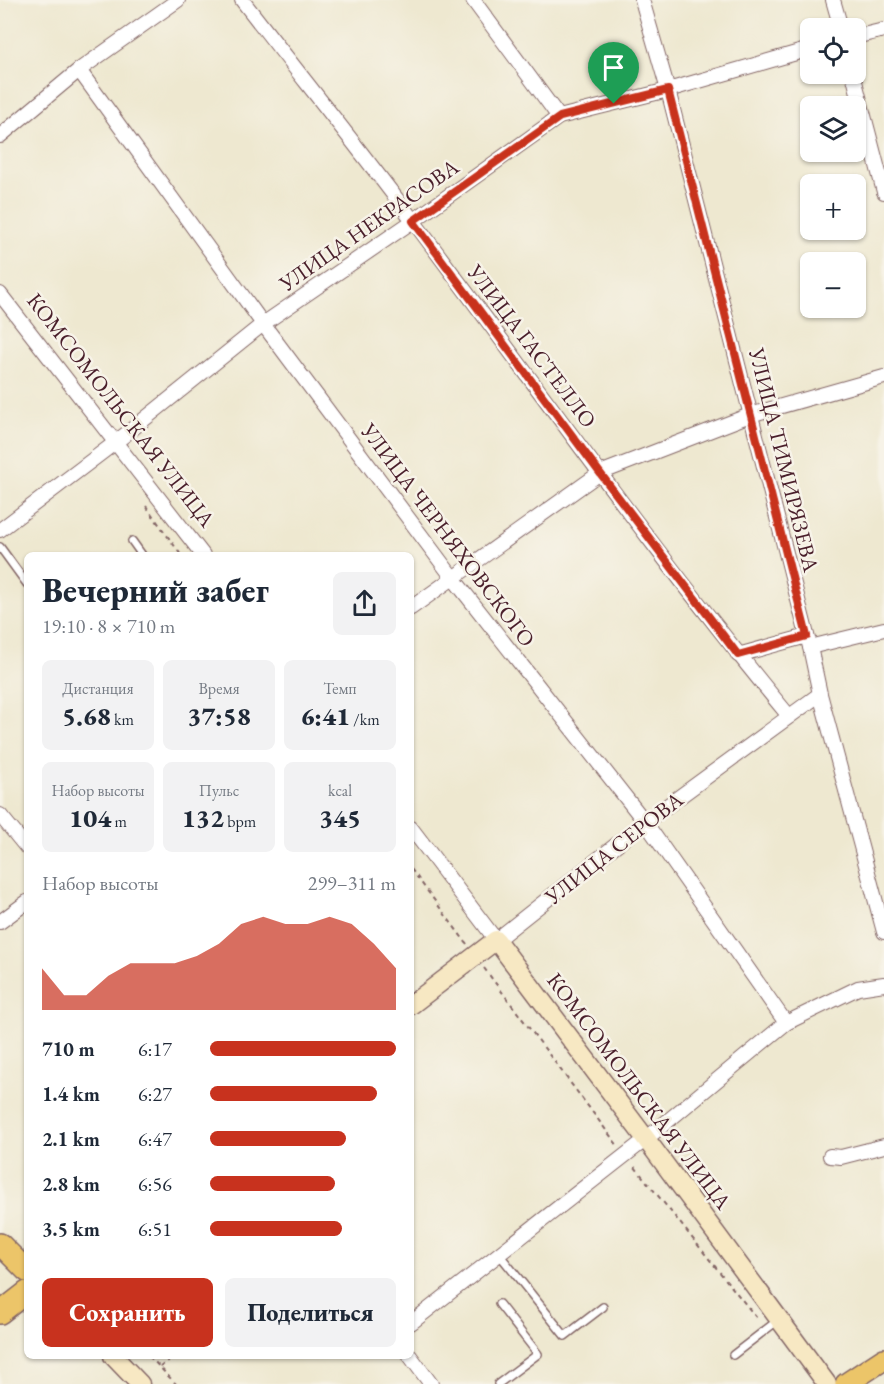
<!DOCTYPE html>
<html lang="ru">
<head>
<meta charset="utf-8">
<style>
	:root { --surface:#fff; --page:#f2f2f3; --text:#1f2937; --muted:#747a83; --accent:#c8321e }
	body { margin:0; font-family:"EB Garamond",serif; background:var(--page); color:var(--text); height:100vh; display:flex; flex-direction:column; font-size:22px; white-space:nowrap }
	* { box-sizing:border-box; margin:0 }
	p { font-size:20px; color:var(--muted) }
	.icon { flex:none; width:33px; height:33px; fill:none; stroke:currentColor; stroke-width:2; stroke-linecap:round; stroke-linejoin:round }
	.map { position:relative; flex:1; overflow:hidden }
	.details { position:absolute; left:24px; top:552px; width:390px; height:807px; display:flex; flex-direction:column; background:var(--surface); border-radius:9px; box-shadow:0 2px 4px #0004 }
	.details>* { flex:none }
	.fabs { position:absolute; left:800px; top:18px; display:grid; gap:12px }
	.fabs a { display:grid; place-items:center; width:66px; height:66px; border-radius:9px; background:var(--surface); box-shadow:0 2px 4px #0004; font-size:30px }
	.pin { position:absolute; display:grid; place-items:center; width:51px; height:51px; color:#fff; margin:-62px -26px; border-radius:50% 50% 50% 0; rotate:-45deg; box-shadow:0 0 6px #0007 }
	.pin .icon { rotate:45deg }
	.round { display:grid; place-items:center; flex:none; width:63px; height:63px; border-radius:9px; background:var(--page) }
	.head { display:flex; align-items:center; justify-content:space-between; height:102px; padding:0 18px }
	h1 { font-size:33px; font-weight:800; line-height:45px }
	.metrics { display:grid; grid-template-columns:repeat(3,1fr); gap:9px; height:102px; padding:6px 18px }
	.metrics div { display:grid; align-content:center; border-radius:9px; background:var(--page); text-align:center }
	.metrics b { font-size:26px; font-weight:800 }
	.metrics small { font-size:16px; font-weight:400 }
	.metrics p { font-size:16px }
	.chart { height:168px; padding:12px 18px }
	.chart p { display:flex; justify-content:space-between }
	.chart svg { width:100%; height:108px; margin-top:6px; fill:var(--accent); opacity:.7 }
	.primary-button { display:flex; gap:12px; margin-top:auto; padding:12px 18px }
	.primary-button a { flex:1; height:69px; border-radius:9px; background:var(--accent); color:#fff; font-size:24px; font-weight:800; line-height:69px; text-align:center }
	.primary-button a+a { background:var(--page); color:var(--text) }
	ul { padding:0 18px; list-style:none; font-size:20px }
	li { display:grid; grid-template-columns:96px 72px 1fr; align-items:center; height:45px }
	li i { height:15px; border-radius:8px; background:var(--accent) }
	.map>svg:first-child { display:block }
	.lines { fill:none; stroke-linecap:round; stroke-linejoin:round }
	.lane-casing { stroke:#836565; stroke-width:10 }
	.street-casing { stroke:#836565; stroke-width:16 }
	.secondary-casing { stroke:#836565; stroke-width:21 }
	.primary-casing { stroke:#836565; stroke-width:24 }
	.path { stroke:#836565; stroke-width:2; stroke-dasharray:4.5 4.5; stroke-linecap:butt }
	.lane { stroke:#fff; stroke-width:7 }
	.street { stroke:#fff; stroke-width:14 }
	.secondary { stroke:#f7e8c3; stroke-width:18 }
	.primary { stroke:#ecc569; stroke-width:21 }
	.route-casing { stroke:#fff; stroke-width:12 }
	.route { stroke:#c8321e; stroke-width:8 }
	.labels { text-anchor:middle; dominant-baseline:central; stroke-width:5; stroke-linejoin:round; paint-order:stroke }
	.street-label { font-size:22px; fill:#4a1f2b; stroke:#f7f3e8 }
</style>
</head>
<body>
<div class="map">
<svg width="884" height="1384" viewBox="0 0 884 1384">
	<rect width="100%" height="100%" fill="#f7f3e8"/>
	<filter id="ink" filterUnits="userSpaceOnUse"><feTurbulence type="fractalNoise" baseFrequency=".0167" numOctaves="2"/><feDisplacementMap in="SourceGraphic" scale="12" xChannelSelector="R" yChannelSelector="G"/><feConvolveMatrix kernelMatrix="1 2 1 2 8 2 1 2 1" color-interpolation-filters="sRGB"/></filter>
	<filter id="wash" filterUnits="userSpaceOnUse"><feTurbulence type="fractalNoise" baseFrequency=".008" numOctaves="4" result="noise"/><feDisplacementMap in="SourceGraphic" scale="24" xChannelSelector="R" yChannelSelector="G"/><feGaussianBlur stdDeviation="1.35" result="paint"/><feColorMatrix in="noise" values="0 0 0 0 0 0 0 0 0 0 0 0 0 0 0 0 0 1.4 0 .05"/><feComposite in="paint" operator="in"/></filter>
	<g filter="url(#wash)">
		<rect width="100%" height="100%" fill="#eee8d0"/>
	</g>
	<g filter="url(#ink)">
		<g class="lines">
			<g class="lane-casing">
				<g id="lane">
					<path d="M132 541 142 555"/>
					<path d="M0 547 27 584"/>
					<path d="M499 1254 565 1336 603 1307"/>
					<path d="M733 1355 777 1321"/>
					<path d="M498 1384 538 1354 499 1304"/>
				</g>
			</g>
			<g class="street-casing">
				<g id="street">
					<path d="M242 0C299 74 358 147 414 222 538 387 657 557 789 716"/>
					<path d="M473 0 559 117"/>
					<path d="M642 0 668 90 810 647 820 694 884 932"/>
					<path d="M833 0 841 28"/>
					<path d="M855 37 884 30"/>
					<path d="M79 70 263 324 453 578 645 822 786 1023"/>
					<path d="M853 74 884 192"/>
					<path d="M0 136 79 70 178 0"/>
					<path d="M0 294 203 555"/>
					<path d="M0 530 116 442 263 324 413 221 559 117 668 90 810 49"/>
					<path d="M411 608 600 473 750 415 884 377"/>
					<path d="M810 647 884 629"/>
					<path d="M738 655 807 636"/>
					<path d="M0 815 27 848"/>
					<path d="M411 828 496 940 645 822 820 694"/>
					<path d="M0 922 27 902"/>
					<path d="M830 1156 841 1157 884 1146"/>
					<path d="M411 1323 646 1139 786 1023 858 988 884 984"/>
					<path d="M410 1356 431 1384"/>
				</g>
			</g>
			<g class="secondary-casing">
				<g id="secondary">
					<path d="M411 1005 496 940 646 1139 827 1384"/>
					<path d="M113 1356 140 1384"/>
				</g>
			</g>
			<g class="primary-casing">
				<g id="primary">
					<path d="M0 1244 27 1271"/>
					<path d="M0 1313 27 1292"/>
					<path d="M846 1384 884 1359"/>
				</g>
			</g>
			<g class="path">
				<path d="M146 506 181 555"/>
				<path d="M411 869 467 944"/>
				<path d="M484 968 618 1146"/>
				<path d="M635 1167 759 1321"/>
				<path d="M149 1356 176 1384"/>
				<path d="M160 1367 175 1356"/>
			</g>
			<use href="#lane" class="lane"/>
			<use href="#street" class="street"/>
			<use href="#secondary" class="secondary"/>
			<use href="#primary" class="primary"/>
		</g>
	</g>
	<g class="lines" filter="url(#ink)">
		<g class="route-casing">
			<path id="route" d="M668 90 807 636 738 655 600 473 413 221 560 117Z"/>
		</g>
		<use href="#route" class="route"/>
	</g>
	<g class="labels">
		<g class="street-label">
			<text transform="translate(369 225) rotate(-35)">УЛИЦА НЕКРАСОВА</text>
			<text transform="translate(532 346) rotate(53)">УЛИЦА ГАСТЕЛЛО</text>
			<text transform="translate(121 410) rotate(52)">КОМСОМОЛЬСКАЯ УЛИЦА</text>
			<text transform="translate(784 460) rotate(76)">УЛИЦА ТИМИРЯЗЕВА</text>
			<text transform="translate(448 535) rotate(53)">УЛИЦА ЧЕРНЯХОВСКОГО</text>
			<text transform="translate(614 848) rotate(-38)">УЛИЦА СЕРОВА</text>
			<text transform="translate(639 1091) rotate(53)">КОМСОМОЛЬСКАЯ УЛИЦА</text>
		</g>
	</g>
</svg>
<div class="fabs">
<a><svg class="icon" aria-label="locate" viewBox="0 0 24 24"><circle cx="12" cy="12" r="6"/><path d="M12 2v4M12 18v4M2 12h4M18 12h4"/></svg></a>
<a><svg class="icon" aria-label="layers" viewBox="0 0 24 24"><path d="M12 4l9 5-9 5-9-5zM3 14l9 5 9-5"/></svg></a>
<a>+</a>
<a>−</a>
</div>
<div class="pin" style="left:614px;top:104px;background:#1e9e55"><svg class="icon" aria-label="arrive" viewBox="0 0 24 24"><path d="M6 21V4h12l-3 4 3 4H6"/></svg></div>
<section class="details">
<div class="head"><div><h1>Вечерний забег</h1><p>19:10 · 8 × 710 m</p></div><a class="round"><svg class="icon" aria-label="share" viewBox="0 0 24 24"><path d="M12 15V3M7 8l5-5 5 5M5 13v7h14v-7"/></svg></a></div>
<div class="metrics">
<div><p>Дистанция</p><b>5.68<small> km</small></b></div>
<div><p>Время</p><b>37:58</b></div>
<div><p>Темп</p><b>6:41<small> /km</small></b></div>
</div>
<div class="metrics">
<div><p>Набор высоты</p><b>104<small> m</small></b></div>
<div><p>Пульс</p><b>132<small> bpm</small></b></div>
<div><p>kcal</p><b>345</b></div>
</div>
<div class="chart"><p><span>Набор высоты</span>299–311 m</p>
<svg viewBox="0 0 160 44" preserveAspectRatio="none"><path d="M0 44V27L10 38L20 38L30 30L40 25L50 25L60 25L70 22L80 17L90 9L100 6L110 9L120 9L130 6L140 9L150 17L160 27V44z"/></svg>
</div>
<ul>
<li><b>710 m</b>6:17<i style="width:100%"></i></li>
<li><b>1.4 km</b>6:27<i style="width:90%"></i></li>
<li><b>2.1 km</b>6:47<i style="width:73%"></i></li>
<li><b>2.8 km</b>6:56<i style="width:67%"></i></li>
<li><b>3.5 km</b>6:51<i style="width:71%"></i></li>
</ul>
<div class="primary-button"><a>Сохранить</a><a>Поделиться</a></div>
</section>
</div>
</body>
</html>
